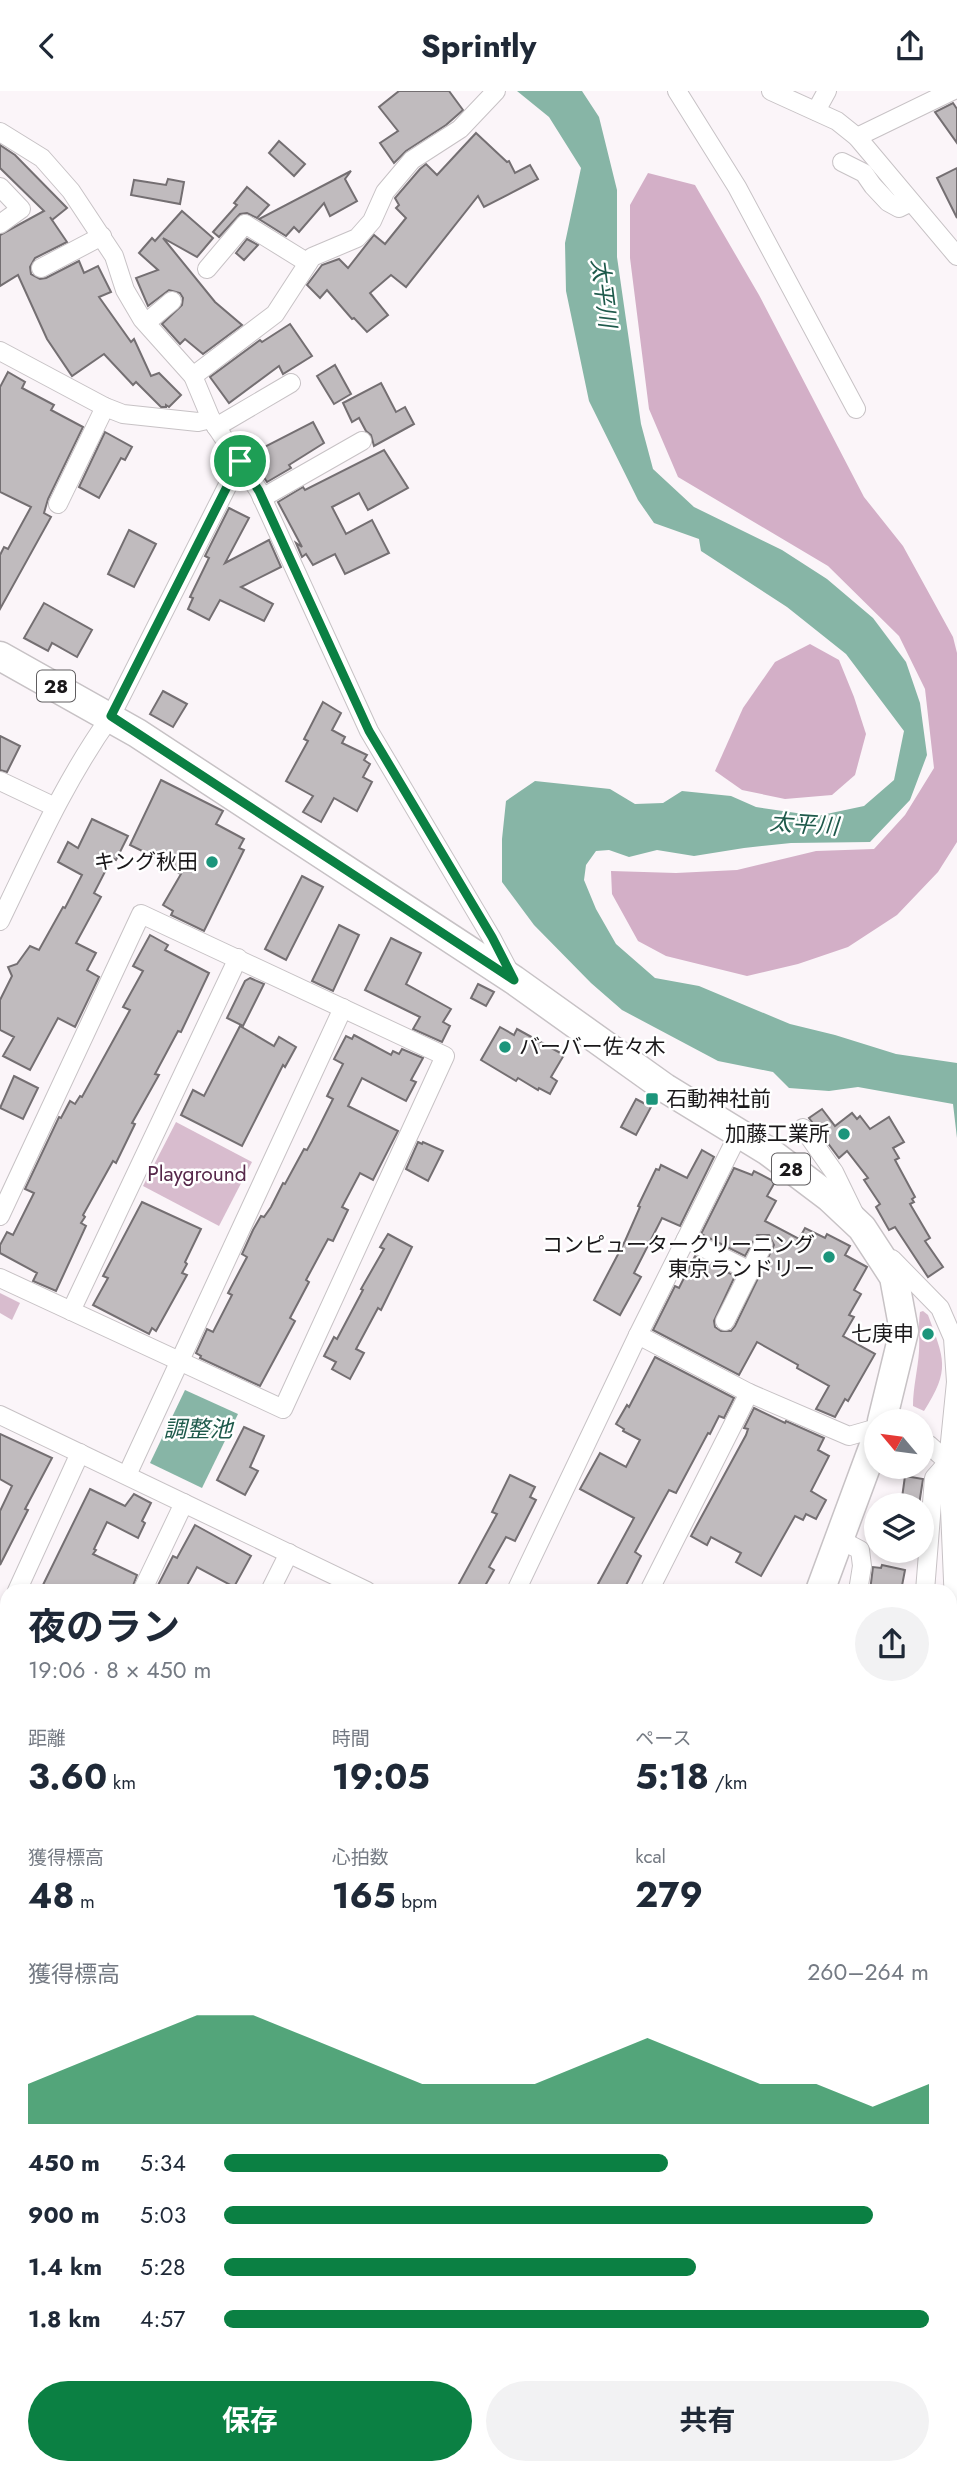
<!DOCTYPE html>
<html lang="ja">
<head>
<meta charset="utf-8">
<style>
	:root { --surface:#fff; --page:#f2f2f3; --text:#1f2937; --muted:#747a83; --accent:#0b8043 }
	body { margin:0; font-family:Jost,"Noto Sans JP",sans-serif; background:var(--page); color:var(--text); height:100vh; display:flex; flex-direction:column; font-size:26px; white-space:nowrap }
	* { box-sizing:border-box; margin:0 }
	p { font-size:23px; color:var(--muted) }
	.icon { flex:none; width:38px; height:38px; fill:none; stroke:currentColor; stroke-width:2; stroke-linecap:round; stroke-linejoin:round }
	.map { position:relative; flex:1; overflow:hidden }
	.sheet { position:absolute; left:0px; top:1493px; width:957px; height:891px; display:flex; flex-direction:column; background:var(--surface); border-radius:21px 21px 0 0; box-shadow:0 4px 10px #0003 }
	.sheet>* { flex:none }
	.needle { width:46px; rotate:299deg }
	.buttons { position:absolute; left:864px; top:1318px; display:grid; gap:14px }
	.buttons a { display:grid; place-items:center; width:70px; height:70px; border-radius:50%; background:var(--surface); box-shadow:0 4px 10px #0003; font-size:35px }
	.pin { position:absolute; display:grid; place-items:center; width:60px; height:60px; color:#fff; margin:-30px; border:4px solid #fff; border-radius:50%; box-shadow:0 2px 7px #0007 }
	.round { display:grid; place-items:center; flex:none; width:74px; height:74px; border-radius:37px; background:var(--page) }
	.summary { display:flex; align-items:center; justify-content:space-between; height:119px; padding:0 28px }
	h1 { font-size:38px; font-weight:700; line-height:52px }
	.metrics { display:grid; grid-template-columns:repeat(3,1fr); gap:10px; height:119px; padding:7px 28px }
	.metrics div { display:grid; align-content:center }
	.metrics b { font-size:35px; font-weight:700 }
	.metrics small { font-size:19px; font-weight:400 }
	.metrics p { font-size:19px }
	.chart { height:196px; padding:14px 28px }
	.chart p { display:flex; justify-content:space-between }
	.chart svg { width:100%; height:126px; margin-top:7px; fill:var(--accent); opacity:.7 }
	.cta { display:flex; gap:14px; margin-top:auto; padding:14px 28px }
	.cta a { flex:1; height:80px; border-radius:42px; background:var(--accent); color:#fff; font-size:28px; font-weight:700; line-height:80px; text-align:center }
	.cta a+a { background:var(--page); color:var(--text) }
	ul { padding:0 28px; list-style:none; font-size:23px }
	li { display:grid; grid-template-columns:112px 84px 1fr; align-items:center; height:52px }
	li i { height:18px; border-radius:9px; background:var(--accent) }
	header { display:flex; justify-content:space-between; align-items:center; height:91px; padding:0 28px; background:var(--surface); font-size:32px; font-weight:700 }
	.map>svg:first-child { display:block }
	.green { fill:#d8bcce }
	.forest { fill:#d3afc7 }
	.water { fill:#87b5a6 }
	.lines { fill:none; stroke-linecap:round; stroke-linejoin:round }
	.stream { stroke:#87b5a6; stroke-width:6 }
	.building { fill:#c0bbbe; stroke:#746f72; stroke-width:2 }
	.minor-casing { stroke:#c7c2c5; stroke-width:20 }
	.tertiary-casing { stroke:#c7c2c5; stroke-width:25 }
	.primary-casing { stroke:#c7c2c5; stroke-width:31 }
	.minor { stroke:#fff; stroke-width:18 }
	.tertiary { stroke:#fff; stroke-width:23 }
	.primary { stroke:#fff; stroke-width:28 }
	.route-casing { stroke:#fff; stroke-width:14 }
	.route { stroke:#0b8043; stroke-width:9 }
	.poi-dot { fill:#1c957b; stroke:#fff; stroke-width:2.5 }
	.labels { text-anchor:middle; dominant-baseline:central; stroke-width:5; stroke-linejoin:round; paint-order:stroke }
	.shield { fill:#fff; stroke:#5f5d5f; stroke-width:2 }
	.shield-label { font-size:19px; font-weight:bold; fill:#1a181a }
	.poi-label { font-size:21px; fill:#1a181a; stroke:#fff; text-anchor:end }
	.park-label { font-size:21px; fill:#56284a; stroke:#fff }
	.water-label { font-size:23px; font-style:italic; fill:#1e5a4b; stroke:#fff }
</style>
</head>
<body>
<header><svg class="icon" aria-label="back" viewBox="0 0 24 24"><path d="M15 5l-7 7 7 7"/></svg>Sprintly<svg class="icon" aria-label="share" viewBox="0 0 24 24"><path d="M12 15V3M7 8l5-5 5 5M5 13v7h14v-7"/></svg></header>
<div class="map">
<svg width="957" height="2382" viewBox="0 0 957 2382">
	<rect width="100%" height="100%" fill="#fbf5f9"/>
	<g class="green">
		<path d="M176 1031 252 1071 219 1135 143 1095Z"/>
		<path d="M0 1202 20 1212 12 1229 0 1222Z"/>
		<path d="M923 1220 928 1224C944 1268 951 1278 924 1320L913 1315C913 1296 918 1278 919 1260 920 1247 918 1234 920 1221Z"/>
		<path d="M762 2376 856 2377 867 2382H759Z"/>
	</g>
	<g class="forest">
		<path d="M648 82 695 94 759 204 864 406 903 455 953 546 957 562V751L938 781 897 824 848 856 798 873 747 885 666 865 638 850 612 803 611 780 676 782 737 779 816 760 874 758 905 724 934 677 925 598 899 545 828 475 678 386 649 318 630 167V114Z"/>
		<path d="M810 553 839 569 854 606 866 643 855 684 832 704 785 708 742 699 715 680 743 617 775 571Z"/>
	</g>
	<g class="water">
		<path d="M517 0H582L599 26 617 99V166L641 333 653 378 694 416 782 459 827 488 873 527 906 571 920 612 927 664 910 709 870 751 791 752 744 757 694 765 657 759 629 766 609 759 596 760 586 774 584 789 596 818 616 853 655 887 699 895 790 933 835 944 896 963 957 972V1047L953 1013 858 996 829 1000 789 997 773 981 718 970 622 919 591 892 534 834 502 791V748L506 710 535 690 610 698 635 713 663 712 682 700 731 705 756 716 817 725 864 715 894 689 904 640 846 563 787 516 701 460 699 448 654 432 638 409 589 310 566 200 565 152 581 77 549 26Z"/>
		<path d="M185 1299 238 1323 202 1397 150 1372Z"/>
	</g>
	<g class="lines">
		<path class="stream" d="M950 2073H957"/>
	</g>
	<g class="building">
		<path d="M399 0H449L463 19 446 34 406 60 394 72 380 52 398 40 379 16Z"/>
		<path d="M953 12 957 18V52L935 21Z"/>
		<path d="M476 42 507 71 509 70 515 82 530 74 538 88 484 116 478 105 406 196 391 184 370 202 388 224 367 241 354 227 352 228 327 199 320 207 307 194 322 174 339 168 348 177 374 144 385 153 406 127 396 117 399 114 395 107 420 78 426 73 437 84Z"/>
		<path d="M279 50 305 73 294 85 269 62Z"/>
		<path d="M0 54 15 64 67 117 52 129 50 126 67 151 35 167 30 176 31 183 40 188 46 187 79 170 84 182 98 175 111 201 99 206 131 251 134 248 151 285 159 282 181 304 169 316 166 314V316H161L136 291 133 294 104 263 72 285 47 248 18 184 0 195V144L44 120 0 77Z"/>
		<path d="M957 77V127L937 87Z"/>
		<path d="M351 80 345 88 357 110 330 125 324 112 299 141 294 136 286 145 259 128Z"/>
		<path d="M168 88 184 91 180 113 131 104 134 89 166 94Z"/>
		<path d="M247 96 269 114 257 127 247 122 240 123 219 146 213 141 237 114 234 112Z"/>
		<path d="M182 120 213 147 197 166 163 147 215 211 242 234 203 263 185 248 180 253 162 233 182 214 183 207 180 202 169 199 148 215 136 187 158 179 139 162 152 147 155 150Z"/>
		<path d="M247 148 258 154 244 169 236 162Z"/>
		<path d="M290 233 312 265 283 283 279 275 229 312 210 286 260 249 262 251Z"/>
		<path d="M335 274 351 303 334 313 317 285Z"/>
		<path d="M8 281 25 291 22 297 54 314 51 319 83 336 48 408 44 422 51 426 0 518V464L4 456 8 458 31 416 0 401V296Z"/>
		<path d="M381 292 396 321 405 316 414 333 374 355 371 344 366 340 359 327 352 331 343 312Z"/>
		<path d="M313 331 324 352 289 374 291 377 267 391 249 364Z"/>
		<path d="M105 341 132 356 125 369 121 367 99 407 79 396Z"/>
		<path d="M384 359 408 397 368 419 359 402 332 416 346 443 372 429 389 462 345 483 335 463 313 474 306 463 302 466 296 452 302 456 278 411 303 396 305 399Z"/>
		<path d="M229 417 249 427 225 472 269 449 281 476 241 496 273 513 264 530 220 509 209 529 188 518 193 507 190 506 209 467 205 465Z"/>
		<path d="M129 439 156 453 134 496 108 483Z"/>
		<path d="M44 512 92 539 77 566 52 552 48 560 24 547Z"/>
		<path d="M163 600 187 613 173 636 150 623Z"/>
		<path d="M323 611 341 622 332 639 345 646 342 652 367 664 364 669 370 673 363 686 372 691 357 720 334 707 321 731 303 721 313 705 286 690 308 650 304 648Z"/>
		<path d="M0 645 20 655 7 681 0 679Z"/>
		<path d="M161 689 223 720 216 733 244 748 239 757 244 759 204 840 171 824 173 820 163 814 181 783 179 782 181 779 130 754Z"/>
		<path d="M92 728 128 745 116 769 112 767 94 802 101 806 76 852 96 862 87 879 99 886 75 936 58 927 30 979 3 965 14 946 0 939V909L12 885 8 876 17 873 30 855 39 859 63 816 65 817 82 784 58 771 68 751 78 757Z"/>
		<path d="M302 785 323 796 286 869 265 858Z"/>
		<path d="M339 834 359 844 333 900 312 890Z"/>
		<path d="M150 844 168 854 165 859 209 882 181 941 178 940 155 983 159 984 132 1032 135 1033 116 1072 113 1070 83 1124 85 1126 81 1132 86 1135 56 1200 33 1190 37 1182 0 1162V1154L7 1141 13 1144 34 1102 25 1098 59 1026 61 1027 70 1010 75 1013 80 1005 82 1006 130 919 123 916 143 880 133 875Z"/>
		<path d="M391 847 421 862 406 893 451 918 443 931 450 935 442 951 413 938 420 926 365 899Z"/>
		<path d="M250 887 264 893 243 935 227 927 245 890Z"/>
		<path d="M478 893 494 901 486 915 471 907Z"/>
		<path d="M240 935 274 955 279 946 296 956 285 976 283 974 242 1055 181 1024 193 999 204 1005Z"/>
		<path d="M500 936 514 944 517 938 564 964 551 986 557 990 550 1003 539 997 538 999 518 987 516 990 481 969Z"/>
		<path d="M354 944 391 964 393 960 399 963 402 958 423 967 411 989 416 991 406 1010 362 987 348 1015 398 1040 373 1089 360 1082 342 1116 348 1119 333 1150 328 1148 306 1189 309 1191 290 1227 295 1230 260 1295 200 1267 201 1265 196 1262 207 1238 213 1241 232 1204 228 1202 247 1166 242 1163 253 1139 261 1125 264 1126 271 1116 283 1092 285 1093 304 1058 307 1059 312 1050 333 1008 327 1005 343 973 334 968 346 945 352 948Z"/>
		<path d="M14 985 38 997 23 1028 0 1017Z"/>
		<path d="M636 1008 651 1016 636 1044 621 1036Z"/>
		<path d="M822 1018 835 1035 852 1022 857 1028 860 1025 870 1038 889 1026 904 1051 893 1057 899 1067 895 1069 915 1106 912 1108 914 1111 910 1113 930 1147 925 1150 943 1176 928 1186 895 1136 889 1139 876 1116 880 1113 864 1089 868 1087 847 1060 839 1067 809 1027Z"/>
		<path d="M418 1051 422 1053 423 1051 443 1060 428 1090 406 1078Z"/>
		<path d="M702 1059 714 1066 680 1135 662 1127 634 1182 641 1186 620 1224 594 1209 625 1150 640 1116 638 1115 656 1078 659 1079 661 1074 687 1087Z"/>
		<path d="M734 1077 752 1084 754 1080 775 1091 767 1105 776 1110 765 1130 799 1148 805 1137 825 1147 827 1143 850 1155 845 1164 867 1176 854 1199 861 1203 849 1224 854 1226 843 1245 875 1263 848 1310 845 1308 835 1326 816 1318 829 1295 797 1277 798 1274 757 1251 739 1284 653 1239 675 1195 679 1197 695 1165 735 1185 714 1230 715 1236 721 1240H731L735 1235 774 1154 769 1144H757L745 1165 701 1143Z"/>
		<path d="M142 1111 201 1138 185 1171 187 1173 182 1182 187 1184 156 1240 152 1237 149 1243 93 1214 108 1187 103 1185Z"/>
		<path d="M388 1143 412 1156 381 1219 378 1217 356 1258 364 1262 350 1288 332 1278 336 1271 324 1265 334 1246 337 1248 363 1199 361 1198 384 1158 380 1156Z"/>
		<path d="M655 1266 734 1307 724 1327 719 1325 710 1343 708 1342 676 1402 669 1399 635 1461 641 1465 623 1500H610L598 1493 634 1427 580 1398 600 1362 626 1376 640 1349 623 1340 624 1338 616 1333 627 1314 629 1316Z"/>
		<path d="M754 1317 785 1332 786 1330 824 1347 818 1359 829 1365 811 1400 826 1409 816 1428 806 1423 803 1429 795 1425 761 1485 736 1471 741 1462 711 1446 707 1454 691 1445 746 1344 748 1338 744 1337Z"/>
		<path d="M244 1336 264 1345 250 1376 258 1380 245 1404 217 1389Z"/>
		<path d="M0 1343 52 1367 25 1418 28 1419 0 1474V1420L12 1395 0 1388Z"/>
		<path d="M510 1384 535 1396 530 1406 536 1409 515 1450 506 1446 489 1476 494 1479 482 1500H455L497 1423 492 1421Z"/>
		<path d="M905 1385 923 1388 919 1414H901Z"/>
		<path d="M90 1398 125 1415 134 1403 151 1412 142 1430 145 1432 138 1447 107 1431 94 1458 96 1459 93 1463 137 1484 131 1500H40Z"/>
		<path d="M195 1434 251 1465 234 1496 197 1476 184 1500H155L173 1465 177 1467Z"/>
		<path d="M882 1474 905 1479 901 1500H870L873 1476 881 1477Z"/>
	</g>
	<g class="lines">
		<g class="minor-casing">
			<g id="minor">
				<path d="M677 0 737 96 856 318"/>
				<path d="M771 0 837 30 857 46 957 165"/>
				<path d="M816 20 827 0"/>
				<path d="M0 41 42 67 71 100 114 165 125 199 142 228 193 285 211 328 259 400 369 640 491 846 511 884"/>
				<path d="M857 46 952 0"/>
				<path d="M842 71 864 82 873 95 888 111 899 117 911 111"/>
				<path d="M0 96 21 118 0 133"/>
				<path d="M41 177 102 145"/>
				<path d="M207 178 245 133 308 172"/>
				<path d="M147 231 172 210"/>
				<path d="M0 260 105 316 123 323 198 331 211 328"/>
				<path d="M193 285 275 223 312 166 357 147 372 130 385 101 412 69 460 38 496 0"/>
				<path d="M216 336 291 292"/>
				<path d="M262 407 362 350"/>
				<path d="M58 413 105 316"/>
				<path d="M0 690 55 716"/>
				<path d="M0 830C34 760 65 689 111 625L240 370"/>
				<path d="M803 1037 834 1081 854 1122"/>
				<path d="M0 1125 141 823 445 965 283 1318 0 1187"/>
				<path d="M686 1148 750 1180"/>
				<path d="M892 1168 940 1217 953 1247 956 1291 948 1371 934 1387 925 1500"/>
				<path d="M71 1220 238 867"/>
				<path d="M725 1230 763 1154"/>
				<path d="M638 1244 749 1302 849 1345 877 1337"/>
				<path d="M0 1324 367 1500"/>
				<path d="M922 1351 929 1354 948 1371 957 1584"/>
				<path d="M127 1384 343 917"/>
				<path d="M839 1448 860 1459 862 1475 858 1500"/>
				<path d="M17 1500 80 1362"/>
				<path d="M142 1500 184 1412"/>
				<path d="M270 1500 289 1462"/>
				<path d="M516 1500 638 1244 739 1042"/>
				<path d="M649 1500 749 1302"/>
				<path d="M0 1536 7 1521"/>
				<path d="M950 1687 957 1693"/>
				<path d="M0 1803 7 1788"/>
				<path d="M950 1815 957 1817"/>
				<path d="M0 1900 7 1904"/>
				<path d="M950 1933 957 1934"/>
				<path d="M950 2099 957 2100"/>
				<path d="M0 2281 7 2284"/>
				<path d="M0 2315 7 2301"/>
				<path d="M200 2376 212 2382"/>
				<path d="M97 2382 100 2376"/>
				<path d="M297 2382 300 2376"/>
				<path d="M534 2382 537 2376"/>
				<path d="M603 2382 605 2376"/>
				<path d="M721 2382 723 2376"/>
			</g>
		</g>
		<g class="tertiary-casing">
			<path id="tertiary" d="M954 1526H957"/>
		</g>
		<g class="primary-casing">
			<g id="primary">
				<path d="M0 565 137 642 514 889 665 997 768 1060 829 1106 862 1137 894 1186 904 1240 882 1330"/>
				<path d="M820 1500 877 1346"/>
				<path d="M445 2382 447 2376"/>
			</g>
		</g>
		<use href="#minor" class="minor"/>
		<use href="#tertiary" class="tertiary"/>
		<use href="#primary" class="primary"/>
	</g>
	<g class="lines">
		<g class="route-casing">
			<path id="route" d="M240 370 259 400 369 640 492 846 514 889 111 625Z"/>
		</g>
		<use href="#route" class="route"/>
	</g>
	<g class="poi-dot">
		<circle cx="212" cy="771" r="7"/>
		<circle cx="505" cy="956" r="7"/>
		<rect x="645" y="1001" width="14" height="14" rx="3.5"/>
		<circle cx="844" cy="1043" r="7"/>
		<circle cx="829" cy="1166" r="7"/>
		<circle cx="928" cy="1243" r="7"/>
	</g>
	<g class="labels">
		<g class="shield">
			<rect x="37" y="579.5" width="38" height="31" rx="5"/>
			<rect x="772" y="1062.5" width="38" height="31" rx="5"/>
		</g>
		<g class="shield-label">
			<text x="56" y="595">28</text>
			<text x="791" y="1078">28</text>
		</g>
		<g class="poi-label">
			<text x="198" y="771">キング秋田</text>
			<text x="519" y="956" text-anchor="start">バーバー佐々木</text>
			<text x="666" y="1008" text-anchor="start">石動神社前</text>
			<text x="830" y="1043">加藤工業所</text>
			<text x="815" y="1154">コンピュータークリーニング<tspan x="815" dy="24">東京ランドリー</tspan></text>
			<text x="914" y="1243">七庚申</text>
		</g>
		<g class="park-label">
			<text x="197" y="1083">Playground</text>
		</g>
		<g class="water-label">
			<text transform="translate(604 202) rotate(83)">太平川</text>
			<text transform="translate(804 733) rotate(4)">太平川</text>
			<text x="198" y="1338">調整池</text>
		</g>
	</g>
</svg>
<div class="buttons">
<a><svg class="needle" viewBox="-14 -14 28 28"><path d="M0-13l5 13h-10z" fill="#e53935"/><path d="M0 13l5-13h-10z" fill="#747a83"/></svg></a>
<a><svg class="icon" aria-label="layers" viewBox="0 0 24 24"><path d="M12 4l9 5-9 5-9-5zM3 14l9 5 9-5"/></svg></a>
</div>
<div class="pin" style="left:240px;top:370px;background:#1e9e55"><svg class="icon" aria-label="arrive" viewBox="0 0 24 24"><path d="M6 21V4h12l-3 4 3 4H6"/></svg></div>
<section class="sheet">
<div class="summary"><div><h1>夜のラン</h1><p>19:06 · 8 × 450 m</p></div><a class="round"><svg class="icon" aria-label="share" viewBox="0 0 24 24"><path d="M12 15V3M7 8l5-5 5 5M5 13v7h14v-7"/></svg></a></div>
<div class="metrics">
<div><p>距離</p><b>3.60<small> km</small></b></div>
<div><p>時間</p><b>19:05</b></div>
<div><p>ペース</p><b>5:18<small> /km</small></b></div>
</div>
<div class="metrics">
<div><p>獲得標高</p><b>48<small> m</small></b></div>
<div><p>心拍数</p><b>165<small> bpm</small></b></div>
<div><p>kcal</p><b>279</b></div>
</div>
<div class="chart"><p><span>獲得標高</span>260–264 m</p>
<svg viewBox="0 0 160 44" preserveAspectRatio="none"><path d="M0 44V30L10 22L20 14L30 6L40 6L50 14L60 22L70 30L80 30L90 30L100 22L110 14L120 22L130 30L140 30L150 38L160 30V44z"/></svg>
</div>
<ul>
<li><b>450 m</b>5:34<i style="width:63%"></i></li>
<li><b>900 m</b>5:03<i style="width:92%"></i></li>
<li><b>1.4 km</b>5:28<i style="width:67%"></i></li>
<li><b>1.8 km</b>4:57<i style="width:100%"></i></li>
</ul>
<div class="cta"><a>保存</a><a>共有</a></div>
</section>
</div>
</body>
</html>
